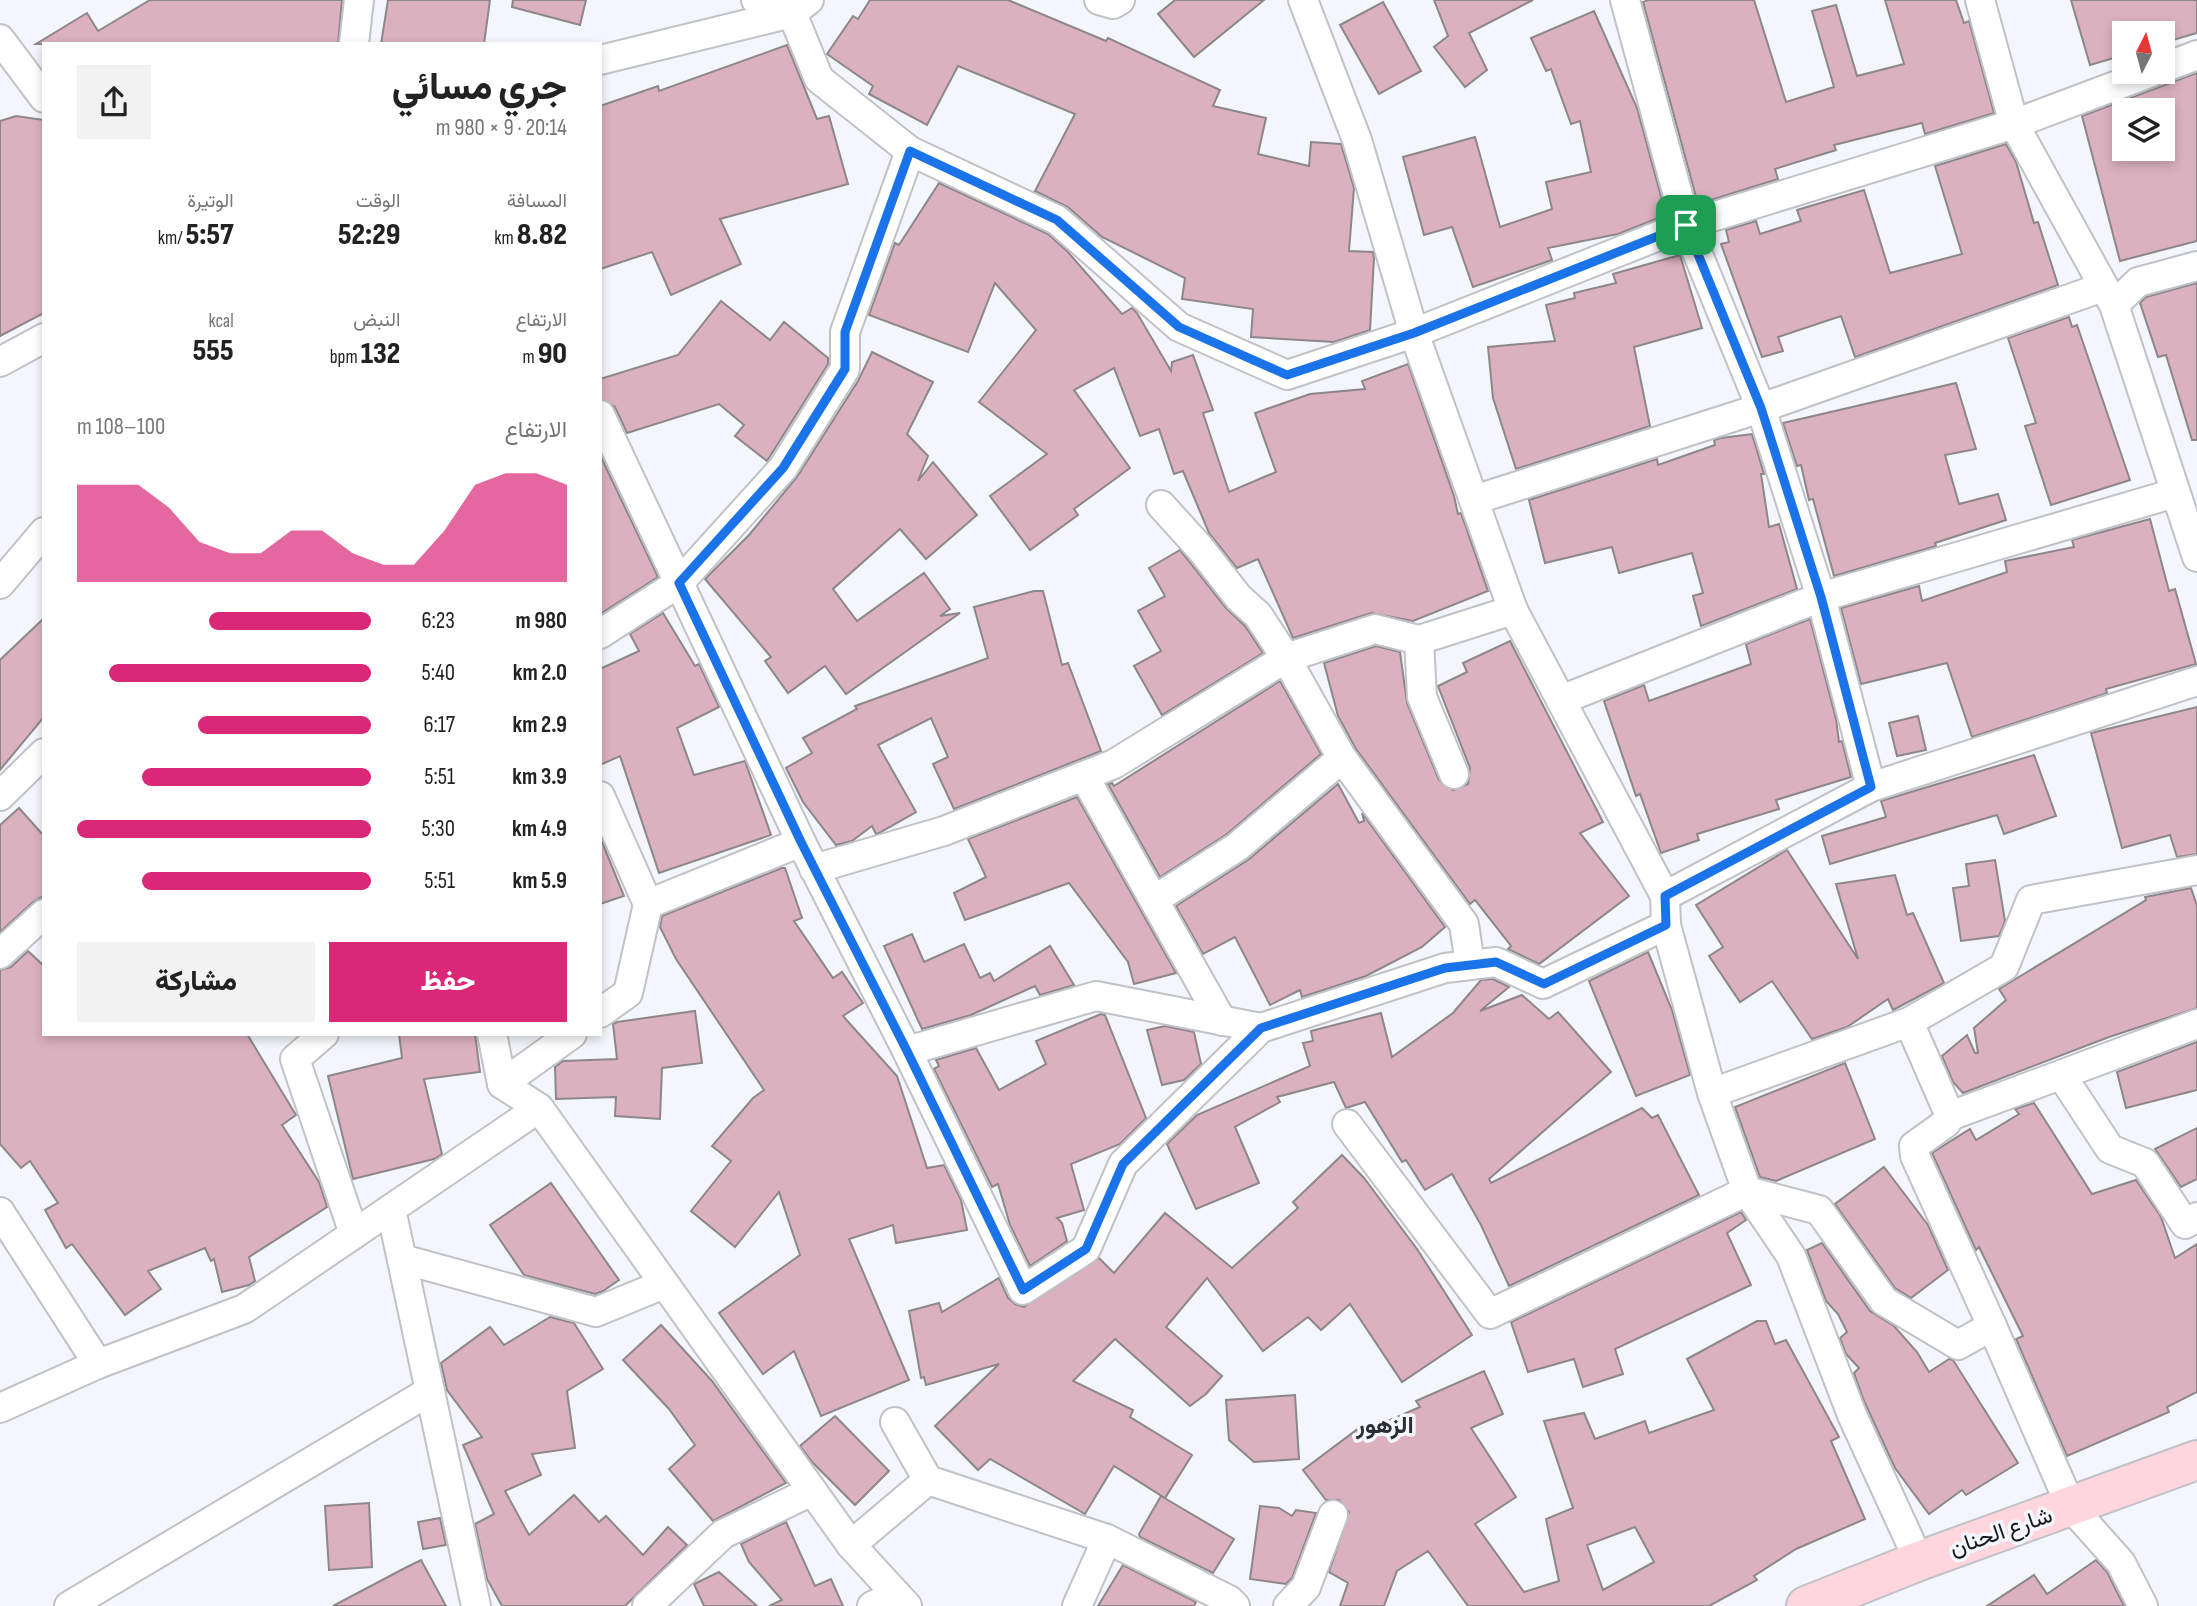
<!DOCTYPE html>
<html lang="ar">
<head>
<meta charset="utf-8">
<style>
	:root { --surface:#fff; --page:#f2f2f2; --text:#222; --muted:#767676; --accent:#db2777 }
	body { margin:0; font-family:"Sofia Sans Condensed",Vazirmatn,sans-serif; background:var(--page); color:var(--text); direction:rtl; height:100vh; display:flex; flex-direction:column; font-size:26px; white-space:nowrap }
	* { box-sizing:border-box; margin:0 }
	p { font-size:23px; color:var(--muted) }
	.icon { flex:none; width:38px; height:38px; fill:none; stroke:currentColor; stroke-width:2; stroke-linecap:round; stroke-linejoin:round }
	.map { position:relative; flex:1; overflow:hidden; direction:ltr }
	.sheet { position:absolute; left:42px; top:42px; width:560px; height:994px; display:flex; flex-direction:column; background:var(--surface); border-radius:0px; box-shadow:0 4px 10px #0003; direction:rtl }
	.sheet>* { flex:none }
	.needle { width:46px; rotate:6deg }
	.controls { position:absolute; left:2112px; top:21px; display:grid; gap:14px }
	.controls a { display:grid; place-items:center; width:63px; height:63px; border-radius:0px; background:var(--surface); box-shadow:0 4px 10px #0003; font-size:35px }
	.pin { position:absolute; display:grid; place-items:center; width:60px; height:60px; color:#fff; margin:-30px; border-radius:14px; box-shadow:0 4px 10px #0006 }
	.round { display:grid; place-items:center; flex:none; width:74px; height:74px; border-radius:0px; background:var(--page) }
	.summary { display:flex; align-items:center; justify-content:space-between; height:119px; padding:0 35px }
	h1 { font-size:38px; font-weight:800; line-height:52px }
	.metrics { display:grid; grid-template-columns:repeat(3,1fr); gap:10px; height:119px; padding:7px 35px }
	.metrics div { display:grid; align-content:center }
	.metrics b { font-size:30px; font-weight:800 }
	.metrics small { font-size:19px; font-weight:400 }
	.metrics p { font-size:19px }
	.chart { height:196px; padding:14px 35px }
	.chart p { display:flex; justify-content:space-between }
	.chart svg { width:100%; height:126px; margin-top:7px; fill:var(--accent); opacity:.7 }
	.primary-button { display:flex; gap:14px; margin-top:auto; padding:14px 35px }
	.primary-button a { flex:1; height:80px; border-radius:0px; background:var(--accent); color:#fff; font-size:28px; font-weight:800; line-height:80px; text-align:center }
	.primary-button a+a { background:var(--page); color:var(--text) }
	ul { padding:0 35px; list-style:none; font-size:23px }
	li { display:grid; grid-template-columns:112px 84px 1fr; align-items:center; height:52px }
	li i { height:18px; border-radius:9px; background:var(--accent) }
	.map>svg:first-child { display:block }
	.building { fill:#dbb0bf; stroke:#8d8789; stroke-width:2; fill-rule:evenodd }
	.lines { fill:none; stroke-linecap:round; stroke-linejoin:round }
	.street-casing { stroke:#c0c2c8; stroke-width:32 }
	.secondary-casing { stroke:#c0c2c8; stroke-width:42 }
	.street { stroke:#fff; stroke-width:28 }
	.secondary { stroke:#ffd6de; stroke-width:38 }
	.route-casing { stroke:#fff; stroke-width:14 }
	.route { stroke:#1a73e8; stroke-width:9 }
	.labels { text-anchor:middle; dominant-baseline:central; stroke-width:7; stroke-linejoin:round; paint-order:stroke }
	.street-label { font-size:23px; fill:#18191b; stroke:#f3f6fc }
	.neighbourhood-label { font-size:24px; font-weight:bold; fill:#2b2d31; stroke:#f3f6fc }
</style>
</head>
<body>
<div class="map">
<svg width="2197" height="1606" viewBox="0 0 2197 1606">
	<rect width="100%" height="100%" fill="#f3f6fc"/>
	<g class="building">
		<path d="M150 0H342L338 44H36L87 13 98 31Z"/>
		<path d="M388 0H490L484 44H381Z"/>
		<path d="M513 0H586L580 25 512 7Z"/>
		<path d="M870 0H1008L1106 41 1108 38 1220 90 1213 106 1266 118 1258 154 1309 166 1311 142 1341 144 1354 188 1349 251 1373 252 1374 258 1370 330 1334 342 1251 337 1253 309 1182 299 1185 278 1102 237 1068 207 1035 191 1075 114 958 66 927 125 869 94 873 86 827 54 853 16 858 19Z"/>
		<path d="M1175 0H1264L1194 57 1158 14Z"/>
		<path d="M1434 0H1533L1469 33 1487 70 1465 87 1434 47 1448 36Z"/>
		<path d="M1648 0H1754L1786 102 1834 87 1812 11 1836 5 1857 76 1904 64 1885 0H1956L1964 23 1969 21 1994 113 1925 134 1922 123 1834 145 1836 150 1775 169 1778 179 1698 204 1643 2Z"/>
		<path d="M2071 0H2197V33L2163 43V33H2124V55L2090 65Z"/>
		<path d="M1383 2 1421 71 1379 94 1340 25Z"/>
		<path d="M1594 11 1637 108 1666 215 1618 234 1548 248 1552 260 1473 287 1452 227 1424 235 1403 157 1475 137 1500 227 1552 209 1546 182 1591 172 1580 121 1571 124 1551 69 1546 71 1531 38Z"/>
		<path d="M787 45 817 119 829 116 848 184 720 219 741 264 671 295 652 252 600 269V106L658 86 659 91Z"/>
		<path d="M2197 73V241L2120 261 2082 116ZM2124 110H2163V149H2124Z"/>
		<path d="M16 116 44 120V313L0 336V121Z"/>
		<path d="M2006 144 2016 162 2034 223 2038 222 2058 285 1855 357 1841 316 1778 337 1783 351 1762 357 1721 244 1729 242 1726 230 1756 221 1760 234 1801 221 1797 210 1864 190 1890 273 1962 254 1935 166Z"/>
		<path d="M939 183 1048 234 1067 251 1122 314 1132 308 1137 313 1171 371 1172 362 1193 355 1213 410 1203 413 1229 492 1276 472 1255 413 1310 394 1365 389 1362 381 1408 364 1454 496 1458 514 1461 513 1488 591 1413 621 1371 613 1293 638 1258 559 1237 568 1209 533 1183 471 1174 474 1159 429 1140 436 1114 368 1074 390 1130 468 1074 509 1078 515 1030 550 990 496 1047 454 979 402 1036 330 995 283 968 352 869 315 895 243 899 245Z"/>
		<path d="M1680 255 1702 328 1634 347 1650 426 1516 469 1493 398 1488 347 1555 341 1546 305 1575 298 1574 293 1616 283 1613 274Z"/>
		<path d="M2197 283V440H2192L2166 355 2158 357 2140 303 2146 297Z"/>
		<path d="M721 301 770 340 784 322 828 358V364L767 461 735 436 744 425 719 404 627 433 615 407 600 399V379L678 355Z"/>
		<path d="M2069 317 2072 327 2077 325 2130 480 2051 505 2025 426 2036 423 2008 338Z"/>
		<path d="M872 352 933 382 907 434 928 456 918 481 933 462 977 515 926 559 900 529 833 589 857 621 924 573 950 609 940 616 960 613 846 694 825 666 788 693 765 661 771 657 705 579 749 535 797 477 858 381Z"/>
		<path d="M1956 383 1976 449 1945 455 1959 504 1998 494 2006 520 1935 543 1936 546 1834 576 1813 499 1809 500 1801 465 1797 466 1783 423Z"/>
		<path d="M1752 434 1764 474H1761L1769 527 1779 524 1797 589 1701 626 1693 596 1703 593 1692 553 1619 573 1612 547 1545 563 1529 500 1657 459 1658 465 1715 445 1714 440 1721 438Z"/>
		<path d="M600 455 658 577 600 614Z"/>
		<path d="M2150 519 2169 591 2175 589 2196 664 2106 689 2107 693 1972 737 1947 663 1861 684 1841 608 1919 586 1922 601 2007 572 2005 561 2074 547 2072 540Z"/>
		<path d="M1180 550 1226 608 1245 626 1263 653 1162 715 1134 666 1161 651 1138 611 1165 596 1149 568Z"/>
		<path d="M1034 591H1043L1062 665 1068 663 1101 751 954 809 933 764 948 757 931 718 878 745 916 812 879 833 876 834 872 826 852 841 836 845 803 802 786 768 812 753 803 738 857 709 855 706 988 658 974 607Z"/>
		<path d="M663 613 695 666 699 664 719 707 677 728 694 775 745 761 771 835 659 873 620 756 600 765V669L639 651 630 634Z"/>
		<path d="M44 618V717L0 770V660Z"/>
		<path d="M1810 619 1836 719 1839 742 1842 741 1851 777 1776 800 1779 809 1697 834 1699 840 1661 853 1640 794 1636 796 1604 701 1644 685 1649 701 1751 664 1746 644Z"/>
		<path d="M1510 641 1603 822 1580 833 1629 896 1539 964 1508 949 1511 946 1475 900 1470 904 1356 749 1338 716 1324 663 1376 646 1400 652 1407 703 1439 780 1453 790 1468 784 1470 768 1438 686 1467 672 1463 663Z"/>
		<path d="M1280 681 1321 754 1227 834 1160 877 1108 784 1112 783 1114 786Z"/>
		<path d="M2197 707V854L2177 857 2170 835 2122 848 2091 733Z"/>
		<path d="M1918 716 1926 750 1897 756 1889 723Z"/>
		<path d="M2034 755 2056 816 2004 834 1997 815 1830 864 1822 836 1886 817 1881 801Z"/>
		<path d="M1338 784 1359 823 1364 821 1362 813 1445 927 1422 947 1366 976 1302 997 1300 990 1270 1005 1235 937 1203 954 1176 906 1248 860Z"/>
		<path d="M1077 797 1176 973 1134 984 1128 962 1069 883 965 920 954 893 986 877 968 839Z"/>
		<path d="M19 808 44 836V896L33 902 0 932V825Z"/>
		<path d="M600 837 624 896 600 904Z"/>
		<path d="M1787 850 1858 959 1836 884 1895 875 1907 915 1913 913 1944 983 1893 1010 1888 999 1847 1027 1812 1039 1772 981 1740 1002 1709 956 1723 947 1696 905Z"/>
		<path d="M1995 860 2005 921 1999 936 1961 941 1953 888 1969 886 1966 864Z"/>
		<path d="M782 868H785L802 918 794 921 833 978 842 972 863 1003 843 1016 897 1076 927 1168 944 1165 961 1200 967 1230 896 1243 893 1225 849 1239 909 1380 821 1416 794 1351 763 1374 719 1313 800 1255 779 1192 735 1247 691 1211 731 1161 712 1146 753 1098 764 1090 676 959 660 927 662 916Z"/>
		<path d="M2191 888 2197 906V1008L2109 1037 1963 1093 1953 1082 1942 1056 1967 1035 1975 1053H1978L1974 1028 2006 1000 1999 989 2146 900 2145 897Z"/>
		<path d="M912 934 924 962 964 944 980 978 990 973 994 981 1050 946 1074 985 1040 995 1035 986 971 1015 922 1029 884 946Z"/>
		<path d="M28 951 44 966V1034H247L296 1115 282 1125 319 1182 327 1207 249 1257 255 1281 249 1285 222 1292 214 1259 211 1261 205 1248 148 1271 161 1289 125 1315 72 1244 66 1248 45 1210 58 1203 30 1161 21 1168 0 1144V970L11 967Z"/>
		<path d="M1648 952 1672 1010 1690 1075 1636 1096 1589 981Z"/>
		<path d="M1493 979 1509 987 1480 1011 1522 995 1549 1019 1558 1012 1611 1072 1489 1179 1491 1183 1642 1108 1652 1118 1658 1115 1699 1195 1509 1286 1481 1225 1452 1174 1425 1190 1406 1160 1402 1162 1365 1102 1346 1108 1334 1082 1277 1097 1280 1102 1235 1127 1259 1183 1196 1209 1167 1144 1197 1115 1310 1066 1303 1043 1313 1041 1311 1031 1381 1013 1392 1057 1453 1013 1481 980Z"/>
		<path d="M695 1011 702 1063 662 1068 660 1119 615 1116 616 1097 556 1099 555 1067 563 1061 617 1059 613 1024 617 1022Z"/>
		<path d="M1101 1014 1105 1015 1146 1118 1120 1144 1071 1164 1084 1210 1057 1218 1062 1223 1067 1241 1030 1266 1010 1225 998 1184 992 1187 934 1069 939 1066 936 1060 976 1048 999 1090 1046 1064 1036 1041Z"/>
		<path d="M1165 1026 1194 1032 1201 1064 1184 1080 1162 1085 1147 1030Z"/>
		<path d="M399 1034H475L480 1072 424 1079 442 1154 434 1159 353 1179 328 1076 402 1058Z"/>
		<path d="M2197 1042V1090L2126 1108 2117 1072Z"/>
		<path d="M1845 1063 1875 1139 1776 1181 1760 1177 1735 1107Z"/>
		<path d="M2034 1103 2092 1194 2136 1180 2161 1217 2175 1258 2197 1244V1392L2167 1407 2169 1412 2067 1456 2016 1339 2023 1336 1979 1247 1976 1250 1932 1153 1970 1129 1976 1140 2019 1114 2015 1109Z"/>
		<path d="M2197 1128V1179L2181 1187 2155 1149Z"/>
		<path d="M1342 1155 1364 1178 1417 1249 1472 1335 1402 1382 1350 1304 1321 1330 1308 1317 1263 1351 1207 1278 1166 1327 1222 1376 1206 1394 1190 1406 1115 1339 1073 1381 1133 1410 1130 1417 1192 1455 1165 1498 1114 1466 1085 1514 990 1459 978 1470 935 1426 999 1364 926 1385 924 1377 921 1378 909 1311 939 1303 942 1312 999 1278 1008 1298 1015 1304 1024 1307 1099 1258 1114 1273 1165 1213 1232 1268 1298 1208 1293 1202Z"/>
		<path d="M1884 1167 1928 1225 1948 1270 1911 1298 1895 1288 1835 1204Z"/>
		<path d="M551 1183 619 1280 603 1291 595 1294 524 1275 490 1225Z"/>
		<path d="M1741 1212 1746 1220 1727 1233 1751 1285 1615 1349 1623 1374 1583 1387 1574 1359 1528 1372 1511 1322Z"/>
		<path d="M1822 1243 1870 1311 1894 1326 1917 1352 1929 1372 1949 1359 1953 1360 2018 1463 1966 1495 1962 1490 1929 1514 1895 1468 1864 1401 1854 1373 1859 1368 1846 1354 1840 1338 1847 1332 1838 1314 1826 1301 1807 1250Z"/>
		<path d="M550 1317 574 1323 603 1369 567 1391 575 1448 532 1454 541 1475 505 1491 529 1535 574 1495 599 1522 606 1516 643 1555 668 1527 687 1545 625 1606H502L487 1579 475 1524 494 1514 463 1445 482 1437 447 1390 441 1363 490 1327 504 1345Z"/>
		<path d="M1757 1321H1766L1775 1344 1786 1340 1839 1437 1831 1441 1865 1519 1796 1549 1754 1576 1757 1580 1709 1606H1468L1428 1551 1397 1571 1384 1606H1340L1348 1583 1329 1572 1349 1512 1339 1500H1326L1303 1470 1363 1425 1367 1430 1420 1407 1416 1401 1484 1371 1503 1414 1471 1428 1516 1497 1475 1524 1524 1592 1559 1581 1546 1519 1573 1508 1544 1421 1584 1413 1595 1439 1645 1421 1649 1433 1714 1410 1687 1359ZM1635 1527 1654 1562 1603 1590 1587 1545Z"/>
		<path d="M661 1325 712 1381 786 1483 713 1521 669 1469 695 1445 669 1409 623 1360Z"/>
		<path d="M1295 1395 1299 1459 1254 1462 1229 1440 1226 1400Z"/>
		<path d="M835 1416 889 1471 855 1505 813 1463 800 1446Z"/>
		<path d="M1161 1496 1234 1539 1213 1573 1140 1537 1139 1534Z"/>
		<path d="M369 1503 372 1567 329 1570 325 1506Z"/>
		<path d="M1260 1506 1279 1508 1292 1516 1296 1510 1316 1513 1292 1578 1286 1584 1250 1579Z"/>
		<path d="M440 1518 446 1545 423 1549 418 1522Z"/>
		<path d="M786 1522 815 1586 831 1579 843 1606H769L782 1600 749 1562 741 1544Z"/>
		<path d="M421 1560 446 1606H333L405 1568Z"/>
		<path d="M2096 1560 2107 1572 2124 1606H1987L2034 1575 2047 1594Z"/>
		<path d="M1123 1565 1196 1602 1194 1606H1098Z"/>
		<path d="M719 1572 757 1606H704L694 1584Z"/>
	</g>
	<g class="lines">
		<g class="street-casing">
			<g id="street">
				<path d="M756 0 792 13 809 0"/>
				<path d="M1099 0 1113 4 1120 0"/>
				<path d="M1303 0 1357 140 1414 333 1513 610 1665 896 1666 925 1712 1093 1747 1191 1791 1256 1852 1415 1919 1561"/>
				<path d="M1625 0 1686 225 1761 408 1821 597 1871 787"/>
				<path d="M1980 0 2014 124 2114 305 2197 557"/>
				<path d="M0 39 44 98"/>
				<path d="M354 44 359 0"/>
				<path d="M600 60 792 13 819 79 910 151 1057 220 1179 327 1287 375 1414 333 1686 225 2014 124 2152 72"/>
				<path d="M2163 68 2197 55"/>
				<path d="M2114 305 2138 282 2197 266"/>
				<path d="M0 362 44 338"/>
				<path d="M600 415 801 842 907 1051 1023 1290 1086 1249 1123 1164 1261 1028 1445 968 1496 962 1543 984 1666 925"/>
				<path d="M1474 500 1761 408 2103 287"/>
				<path d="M1161 505 1200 548 1239 598 1258 615 1286 658 1342 758 1464 924 1470 965"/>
				<path d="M0 584 44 532"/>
				<path d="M600 634 679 583 783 468 845 369V332L910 151"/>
				<path d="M1419 640 1422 697 1454 774"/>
				<path d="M1561 700 1821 597 2175 493"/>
				<path d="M1084 776 1222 1021"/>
				<path d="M0 796 44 753"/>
				<path d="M600 796 648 904 628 993 600 1013"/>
				<path d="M814 869 944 831 1114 764 1286 658 1375 629 1419 640 1513 610"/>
				<path d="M1665 896 1871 787 2197 681"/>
				<path d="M1154 900 1237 847 1342 758"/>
				<path d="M648 904 801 842"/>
				<path d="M0 954 44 914"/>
				<path d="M324 1034 295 1059 354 1234"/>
				<path d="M492 1034 502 1084 539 1108 851 1545 907 1606"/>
				<path d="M907 1051 1096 996 1261 1028"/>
				<path d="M2062 1076 2110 1149 2145 1163 2185 1224 2197 1217"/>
				<path d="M502 1084 572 1034"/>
				<path d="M1712 1093 1909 1022"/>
				<path d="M1950 1116 2197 1024"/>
				<path d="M1347 1124 1490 1314 1747 1191 1819 1210 1884 1301 1958 1345 1992 1326 2071 1507 2121 1563 2143 1606"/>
				<path d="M391 1209 476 1606"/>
				<path d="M0 1212 98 1364"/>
				<path d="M402 1259 596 1312 664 1284"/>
				<path d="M1992 1326 1915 1156 1914 1146 1946 1123 1950 1116 1909 1022 2004 967 2031 900 2197 870"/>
				<path d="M0 1408 98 1364 244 1309 539 1108"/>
				<path d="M895 1422 928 1480 1107 1539 1229 1600 1235 1606"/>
				<path d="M851 1545 928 1480"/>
				<path d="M69 1606 430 1391"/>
				<path d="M647 1606 723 1534 812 1491"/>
				<path d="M872 1606 896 1594"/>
				<path d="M1077 1606 1107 1539"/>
				<path d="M1288 1606 1306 1587 1333 1515"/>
			</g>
		</g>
		<g class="secondary-casing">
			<path id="secondary" d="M1806 1606 1919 1561 2197 1460"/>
		</g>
		<use href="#street" class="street"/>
		<use href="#secondary" class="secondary"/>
	</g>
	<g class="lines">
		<g class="route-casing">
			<path id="route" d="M910 151 1057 220 1179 327 1287 375 1414 333 1686 225 1761 408 1821 597 1871 787 1665 896 1666 925 1544 984 1496 962 1445 968 1261 1028 1123 1164 1086 1249 1023 1290 907 1051 801 842 679 583 783 468 845 369V332Z"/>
		</g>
		<use href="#route" class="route"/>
	</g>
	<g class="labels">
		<g class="street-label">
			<text transform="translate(2001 1532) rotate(-19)">شارع الحنان</text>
		</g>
		<g class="neighbourhood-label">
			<text x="1385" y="1425">الزهور</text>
		</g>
	</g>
</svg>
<div class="controls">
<a><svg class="needle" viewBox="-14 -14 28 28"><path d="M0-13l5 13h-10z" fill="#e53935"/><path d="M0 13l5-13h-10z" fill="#767676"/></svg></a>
<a><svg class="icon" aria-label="layers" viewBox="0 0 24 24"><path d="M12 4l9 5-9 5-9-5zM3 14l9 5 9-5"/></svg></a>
</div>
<div class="pin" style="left:1686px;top:225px;background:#1e9e55"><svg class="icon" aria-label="arrive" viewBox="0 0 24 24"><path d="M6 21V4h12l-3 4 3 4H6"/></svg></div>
<section class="sheet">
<div class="summary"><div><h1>جري مسائي</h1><p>20:14 · 9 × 980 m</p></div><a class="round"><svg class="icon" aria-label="share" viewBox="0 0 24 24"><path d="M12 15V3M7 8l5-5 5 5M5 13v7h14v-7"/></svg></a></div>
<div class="metrics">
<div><p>المسافة</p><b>8.82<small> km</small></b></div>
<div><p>الوقت</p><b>52:29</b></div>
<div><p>الوتيرة</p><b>5:57<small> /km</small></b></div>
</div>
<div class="metrics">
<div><p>الارتفاع</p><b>90<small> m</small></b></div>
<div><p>النبض</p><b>132<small> bpm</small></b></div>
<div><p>kcal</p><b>555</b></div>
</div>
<div class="chart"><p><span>الارتفاع</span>100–108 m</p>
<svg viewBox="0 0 160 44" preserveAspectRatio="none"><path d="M0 44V10L10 10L20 10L30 18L40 30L50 34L60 34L70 26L80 26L90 34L100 38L110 38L120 26L130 10L140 6L150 6L160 10V44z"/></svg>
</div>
<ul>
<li><b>980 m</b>6:23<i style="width:55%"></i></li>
<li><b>2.0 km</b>5:40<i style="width:89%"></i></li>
<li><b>2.9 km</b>6:17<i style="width:59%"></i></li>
<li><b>3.9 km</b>5:51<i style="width:78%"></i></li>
<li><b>4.9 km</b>5:30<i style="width:100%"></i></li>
<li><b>5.9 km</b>5:51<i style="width:78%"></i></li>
</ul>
<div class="primary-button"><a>حفظ</a><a>مشاركة</a></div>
</section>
</div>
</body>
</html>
